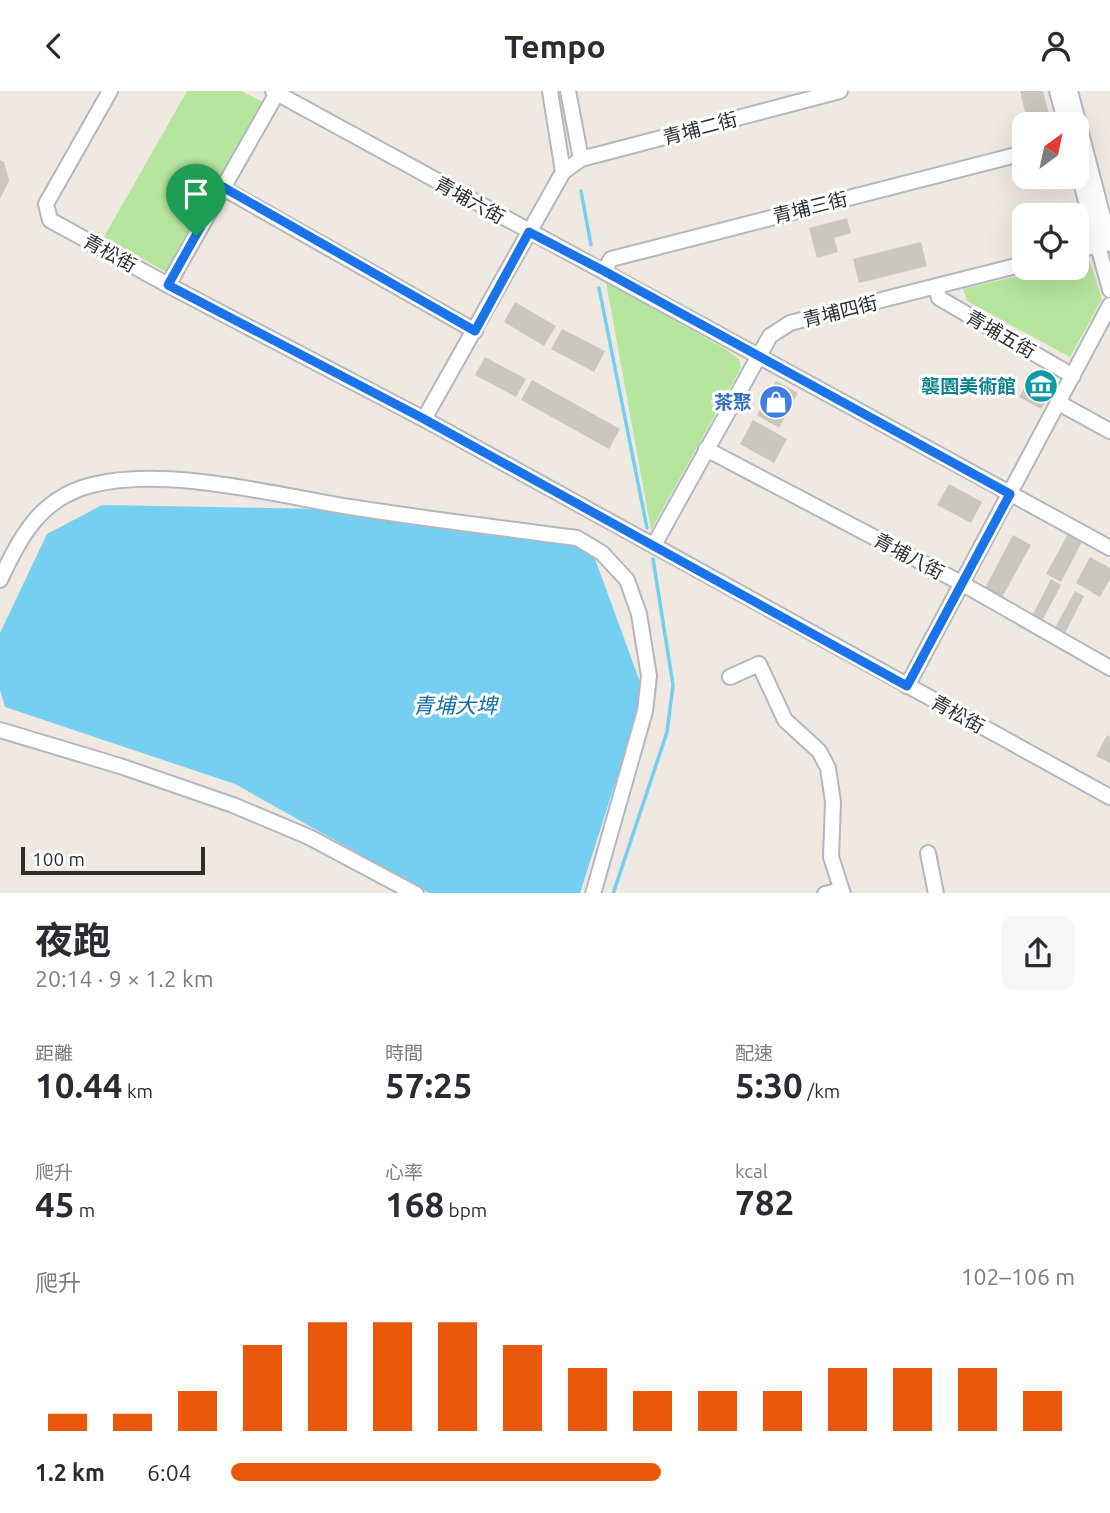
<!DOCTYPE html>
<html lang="zh-TW">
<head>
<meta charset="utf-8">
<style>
	:root { --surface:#fff; --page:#f7f7f7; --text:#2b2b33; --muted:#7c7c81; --accent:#ea580c }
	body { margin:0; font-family:Ubuntu,"Noto Sans TC",sans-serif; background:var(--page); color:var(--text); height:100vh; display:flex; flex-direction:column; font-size:26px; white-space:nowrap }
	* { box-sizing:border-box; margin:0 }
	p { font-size:23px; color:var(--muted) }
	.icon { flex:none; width:38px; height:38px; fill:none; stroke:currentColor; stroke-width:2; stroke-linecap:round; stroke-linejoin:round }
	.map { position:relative; height:802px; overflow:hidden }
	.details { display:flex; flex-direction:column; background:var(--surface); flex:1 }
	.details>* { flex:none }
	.needle { width:46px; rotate:33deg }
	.buttons { position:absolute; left:1012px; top:21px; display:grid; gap:14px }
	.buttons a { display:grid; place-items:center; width:77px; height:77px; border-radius:14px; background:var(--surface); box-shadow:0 7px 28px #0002; font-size:35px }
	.scale { position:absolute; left:21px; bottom:18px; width:184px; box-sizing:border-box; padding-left:7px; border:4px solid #2e2e2e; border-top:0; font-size:19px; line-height:24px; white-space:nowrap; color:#2e2e2e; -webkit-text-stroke:5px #fff; paint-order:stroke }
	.pin { position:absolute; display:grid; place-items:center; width:60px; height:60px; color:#fff; margin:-72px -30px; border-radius:50% 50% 50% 0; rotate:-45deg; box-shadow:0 0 7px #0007 }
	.pin .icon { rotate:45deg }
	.round { display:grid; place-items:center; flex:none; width:74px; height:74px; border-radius:14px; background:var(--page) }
	.summary { display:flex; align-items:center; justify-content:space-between; height:119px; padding:0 35px }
	h1 { font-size:38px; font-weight:700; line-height:52px }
	.metrics { display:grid; grid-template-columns:repeat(3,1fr); gap:10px; height:119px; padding:7px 35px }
	.metrics div { display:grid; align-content:center }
	.metrics b { font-size:35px; font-weight:700 }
	.metrics small { font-size:19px; font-weight:400 }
	.metrics p { font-size:19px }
	.chart { height:196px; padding:14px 35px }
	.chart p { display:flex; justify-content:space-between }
	.chart svg { width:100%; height:126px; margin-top:7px; stroke:var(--accent); stroke-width:6 }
	ul { padding:0 35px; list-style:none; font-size:23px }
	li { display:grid; grid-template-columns:112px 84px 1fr; align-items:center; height:52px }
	li i { height:18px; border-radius:9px; background:var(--accent) }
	header { display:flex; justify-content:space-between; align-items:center; height:91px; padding:0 35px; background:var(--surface); font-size:32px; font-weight:700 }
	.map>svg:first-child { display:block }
	.green { fill:#b6e59e }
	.water { fill:#75cff0 }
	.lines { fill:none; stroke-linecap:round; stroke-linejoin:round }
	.stream { stroke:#75cff0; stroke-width:3.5 }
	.building { fill:#cbc7bf }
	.street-casing { stroke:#b4b7c1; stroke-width:18 }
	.street { stroke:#fff; stroke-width:14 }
	.route-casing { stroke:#fff; stroke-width:14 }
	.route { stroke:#1a73e8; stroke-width:9 }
	.labels { text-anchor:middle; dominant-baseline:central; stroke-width:6; stroke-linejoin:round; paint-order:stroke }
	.street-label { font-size:19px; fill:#2e2e2e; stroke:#fff }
	.culture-label { font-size:19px; font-weight:bold; fill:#0d838f; stroke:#fff; text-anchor:end }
	.shop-label { font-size:19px; font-weight:bold; fill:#366cbe; stroke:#fff; text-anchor:end }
	.water-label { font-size:21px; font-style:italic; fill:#0d6fa3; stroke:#fff }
</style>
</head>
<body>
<header><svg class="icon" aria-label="back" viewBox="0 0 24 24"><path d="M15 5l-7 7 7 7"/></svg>Tempo<svg class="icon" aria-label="person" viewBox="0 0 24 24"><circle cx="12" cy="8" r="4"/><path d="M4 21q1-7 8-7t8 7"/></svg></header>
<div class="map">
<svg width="1110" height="803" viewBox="0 0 1110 803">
	<rect width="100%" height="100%" fill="#efe9e1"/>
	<g class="green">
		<path d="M187 0H241L263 11 166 181 104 146Z"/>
		<path d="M1089 168 1102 208 1070 266 967 210 963 198 1052 177H1076V171Z"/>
		<path d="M606 191 725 258 739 268 741 277 651 439Z"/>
	</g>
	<path class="water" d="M102 414 329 418 590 454 644 602 580 802H429L235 693 5 616 0 599V542L47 443Z"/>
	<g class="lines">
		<g class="stream">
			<path d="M581 100 591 154"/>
			<path d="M599 197 647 437"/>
			<path d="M613 803 667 641 673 594 653 468"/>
		</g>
	</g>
	<g class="building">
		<path d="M1020 0H1043L1052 33H1028Z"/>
		<path d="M0 69 4 71 9 90 0 108Z"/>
		<path d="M847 127 851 142 834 147 838 161 817 167 809 137Z"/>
		<path d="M921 151 927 175 859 192 853 168Z"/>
		<path d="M515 211 556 235 544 255 504 231Z"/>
		<path d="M562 238 605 260 594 281 551 258Z"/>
		<path d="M485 266 526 288 516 306 475 284Z"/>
		<path d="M1033 282 1055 294 1041 318 1019 306Z"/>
		<path d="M532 289 620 338 609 358 521 309Z"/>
		<path d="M776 290 798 302 779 337 757 324Z"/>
		<path d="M753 329 787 348 774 372 740 353Z"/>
		<path d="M949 393 982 411 971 432 937 414Z"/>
		<path d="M1068 443 1082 451 1061 491 1046 483Z"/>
		<path d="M1013 444 1031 454 1000 510 983 501Z"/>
		<path d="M1090 466 1110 477V488L1100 506 1076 492Z"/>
		<path d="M1051 488 1061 494 1041 532 1031 527Z"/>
		<path d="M1075 500 1084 505 1065 542 1055 537Z"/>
		<path d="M1107 644 1110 646V672L1096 665Z"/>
	</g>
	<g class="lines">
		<g class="street-casing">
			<g id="street">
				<path d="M110 0 46 113 50 129 168 194 424 328 1110 706"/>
				<path d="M273 0 1110 457"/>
				<path d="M568 0 581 68"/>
				<path d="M1057 0 1066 33"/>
				<path d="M1070 0 1110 153"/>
				<path d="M1076 73 1110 199"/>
				<path d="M563 81 581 68 840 0"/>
				<path d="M223 97 475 240"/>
				<path d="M1076 160 1105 152"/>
				<path d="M604 180 611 168 1024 62"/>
				<path d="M168 194 277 2"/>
				<path d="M936 196 939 207 1073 285"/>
				<path d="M1059 312 1110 340"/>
				<path d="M424 328 563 81 550 0"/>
				<path d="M706 358 963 493 1110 577"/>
				<path d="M654 454 770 245 790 232 1024 173"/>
				<path d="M0 489C21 445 40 407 92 394 166 375 275 404 350 416 426 428 502 437 577 447L602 462 627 489 639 523 649 585 645 620 593 803"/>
				<path d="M730 586 759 573 785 629 819 660 828 677 833 711 831 766 843 803"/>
				<path d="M907 595 1110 214"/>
				<path d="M0 639 120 675 233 714 309 746 416 803"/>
				<path d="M928 762 936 803"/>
				<path d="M825 803 841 799"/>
			</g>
		</g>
		<use href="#street" class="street"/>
	</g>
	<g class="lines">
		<g class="route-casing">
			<path id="route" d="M223 96 475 240 529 141 604 180 1010 403 907 595 424 328 168 194Z"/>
		</g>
		<use href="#route" class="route"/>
	</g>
	<defs>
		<g id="museum-disc" transform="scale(1.75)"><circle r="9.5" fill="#0f9aa8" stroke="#fff"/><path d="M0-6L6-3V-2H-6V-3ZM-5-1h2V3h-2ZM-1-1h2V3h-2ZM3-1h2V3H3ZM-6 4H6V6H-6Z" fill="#fff"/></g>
		<g id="shop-disc" transform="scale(1.75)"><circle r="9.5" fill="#3f7fe0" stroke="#fff"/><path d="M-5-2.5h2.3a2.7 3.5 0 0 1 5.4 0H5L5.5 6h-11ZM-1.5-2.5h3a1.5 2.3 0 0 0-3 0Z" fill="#fff"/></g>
	</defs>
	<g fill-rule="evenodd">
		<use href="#museum-disc" x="1041" y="295"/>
		<use href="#shop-disc" x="776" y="311"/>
	</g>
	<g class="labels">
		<g class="street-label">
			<text transform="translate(700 37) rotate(-15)">青埔二街</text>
			<text transform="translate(470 109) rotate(29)">青埔六街</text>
			<text transform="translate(810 116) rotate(-14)">青埔三街</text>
			<text transform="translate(110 162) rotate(29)">青松街</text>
			<text transform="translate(840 220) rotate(-14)">青埔四街</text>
			<text transform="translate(1001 243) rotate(30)">青埔五街</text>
			<text transform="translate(909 465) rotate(28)">青埔八街</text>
			<text transform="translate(958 623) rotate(29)">青松街</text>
		</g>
		<g class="culture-label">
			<text x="1016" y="295">襲園美術館</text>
		</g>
		<g class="shop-label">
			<text x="752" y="311">茶聚</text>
		</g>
		<g class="water-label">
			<text x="455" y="614">青埔大埤</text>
		</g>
	</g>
</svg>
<div class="buttons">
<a><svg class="needle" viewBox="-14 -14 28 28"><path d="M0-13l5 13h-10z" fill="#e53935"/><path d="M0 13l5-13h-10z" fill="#7c7c81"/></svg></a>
<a><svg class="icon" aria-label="locate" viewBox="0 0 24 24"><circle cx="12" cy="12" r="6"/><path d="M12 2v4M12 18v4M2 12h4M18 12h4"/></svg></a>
</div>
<div class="scale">100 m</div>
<div class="pin" style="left:196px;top:145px;background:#1e9e55"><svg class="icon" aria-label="arrive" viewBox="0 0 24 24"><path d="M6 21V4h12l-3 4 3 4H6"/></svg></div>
</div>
<section class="details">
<div class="summary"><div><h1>夜跑</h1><p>20:14 · 9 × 1.2 km</p></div><a class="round"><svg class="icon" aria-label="share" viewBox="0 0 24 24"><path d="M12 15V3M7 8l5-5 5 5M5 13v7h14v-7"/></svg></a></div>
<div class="metrics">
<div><p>距離</p><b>10.44<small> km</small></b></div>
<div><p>時間</p><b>57:25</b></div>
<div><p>配速</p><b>5:30<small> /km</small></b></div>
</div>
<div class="metrics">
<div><p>爬升</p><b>45<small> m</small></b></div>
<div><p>心率</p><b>168<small> bpm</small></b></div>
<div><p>kcal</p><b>782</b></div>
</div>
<div class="chart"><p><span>爬升</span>102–106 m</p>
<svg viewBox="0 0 160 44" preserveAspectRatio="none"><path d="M5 44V38M15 44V38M25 44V30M35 44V14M45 44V6M55 44V6M65 44V6M75 44V14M85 44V22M95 44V30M105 44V30M115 44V30M125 44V22M135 44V22M145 44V22M155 44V30"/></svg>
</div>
<ul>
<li><b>1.2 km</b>6:04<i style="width:51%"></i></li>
</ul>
</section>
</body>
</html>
